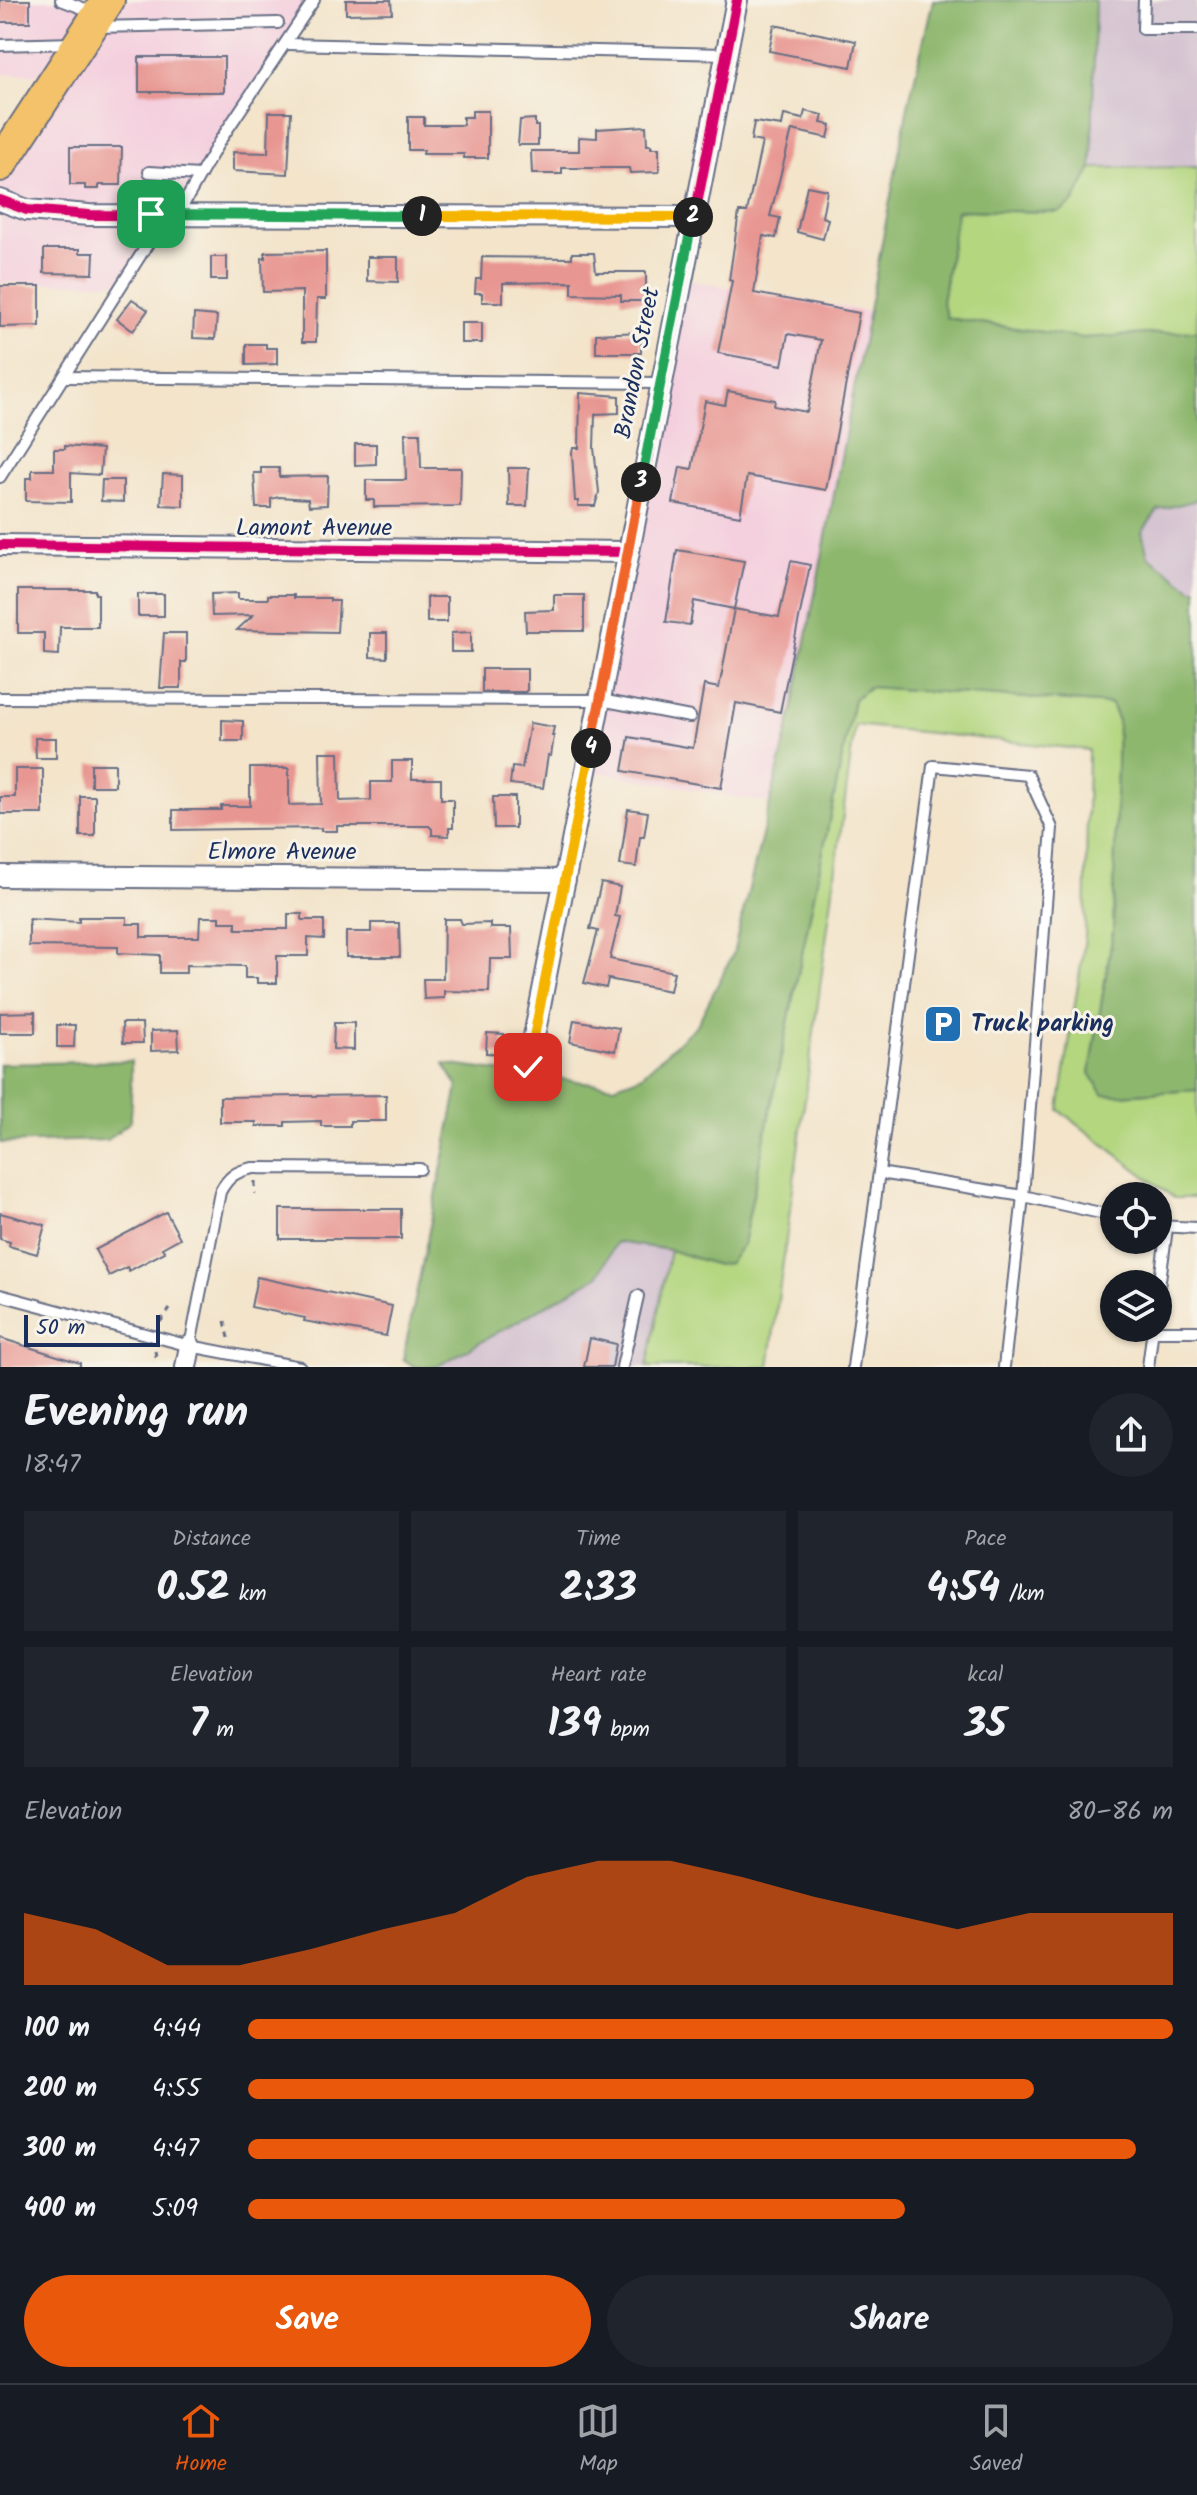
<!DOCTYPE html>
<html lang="en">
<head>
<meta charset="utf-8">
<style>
	:root { --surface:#171b24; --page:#20242c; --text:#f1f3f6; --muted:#9ea1a6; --line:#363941; --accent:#ea580c }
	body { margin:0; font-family:Kalam,sans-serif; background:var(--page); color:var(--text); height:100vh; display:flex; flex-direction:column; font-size:30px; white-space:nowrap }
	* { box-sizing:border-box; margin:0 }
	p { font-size:26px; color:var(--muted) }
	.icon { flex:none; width:44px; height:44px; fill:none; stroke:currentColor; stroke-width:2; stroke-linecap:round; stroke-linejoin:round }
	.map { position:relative; height:1367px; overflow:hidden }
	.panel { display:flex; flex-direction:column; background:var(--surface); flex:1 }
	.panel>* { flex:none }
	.controls { position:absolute; left:1100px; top:1182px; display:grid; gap:16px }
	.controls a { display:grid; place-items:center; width:72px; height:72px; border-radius:50%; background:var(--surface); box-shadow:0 2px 6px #0004; font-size:40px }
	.scale { position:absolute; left:24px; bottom:20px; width:136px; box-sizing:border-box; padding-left:8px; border:4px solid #1b2f5e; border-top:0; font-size:22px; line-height:28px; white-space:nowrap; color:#1b2f5e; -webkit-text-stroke:6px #f7f3e8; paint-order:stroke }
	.pin { position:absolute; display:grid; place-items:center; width:68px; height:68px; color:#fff; margin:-34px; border-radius:16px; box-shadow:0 4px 12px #0006 }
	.km { position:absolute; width:40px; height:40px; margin:-20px; border-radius:50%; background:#222; color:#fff; font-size:22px; line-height:40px; text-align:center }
	.round { display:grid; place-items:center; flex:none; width:84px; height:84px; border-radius:42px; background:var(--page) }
	.summary { display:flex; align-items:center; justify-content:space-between; height:136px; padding:0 24px }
	h1 { font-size:44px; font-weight:600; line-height:60px }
	.stats { display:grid; grid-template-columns:repeat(3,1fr); gap:12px; height:136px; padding:8px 24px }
	.stats div { display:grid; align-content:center; border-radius:0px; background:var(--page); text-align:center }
	.stats b { font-size:40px; font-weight:600 }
	.stats small { font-size:22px; font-weight:400 }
	.stats p { font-size:22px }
	.chart { height:224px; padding:16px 24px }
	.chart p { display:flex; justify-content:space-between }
	.chart svg { width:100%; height:144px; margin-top:8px; fill:var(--accent); opacity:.7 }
	.cta { display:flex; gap:16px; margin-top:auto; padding:16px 24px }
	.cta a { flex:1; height:92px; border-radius:48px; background:var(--accent); color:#fff; font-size:32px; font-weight:600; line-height:92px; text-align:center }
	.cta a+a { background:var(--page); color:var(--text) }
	ul { padding:0 24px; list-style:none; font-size:26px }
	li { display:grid; grid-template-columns:128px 96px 1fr; align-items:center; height:60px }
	li i { height:20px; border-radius:10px; background:var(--accent) }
	.tabs { display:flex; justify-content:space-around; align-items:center; height:112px; border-top:2px solid var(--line); background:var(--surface); font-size:22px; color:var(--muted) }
	.tabs a { display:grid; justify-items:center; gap:4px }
	.tabs .current { color:var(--accent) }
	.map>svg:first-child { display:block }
	.built { fill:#f4cfde }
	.industrial { fill:#d0bdce }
	.green { fill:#b3d67f; stroke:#67826e; stroke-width:2 }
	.forest { fill:#8eb76e; stroke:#547366; stroke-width:2 }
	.building { fill:#e89692 }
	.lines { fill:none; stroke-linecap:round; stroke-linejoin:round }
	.service-casing { stroke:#676e84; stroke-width:14 }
	.minor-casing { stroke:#676e84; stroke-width:24 }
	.primary-casing { stroke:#676e84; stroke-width:36 }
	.path { stroke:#676e84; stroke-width:3; stroke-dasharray:6 6; stroke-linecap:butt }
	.service { stroke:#fff; stroke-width:10 }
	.minor { stroke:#fff; stroke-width:20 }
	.primary { stroke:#f3c26a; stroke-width:32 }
	.cycleway-casing { stroke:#f7f3e8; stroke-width:15 }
	.cycleway { stroke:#d6006c; stroke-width:10 }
	.split-1-casing { stroke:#fff; stroke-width:16 }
	.split-2-casing { stroke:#fff; stroke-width:16 }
	.split-3-casing { stroke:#fff; stroke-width:16 }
	.split-4-casing { stroke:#fff; stroke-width:16 }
	.split-5-casing { stroke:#fff; stroke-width:16 }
	.split-1 { stroke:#22a559; stroke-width:10 }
	.split-2 { stroke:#f5b400; stroke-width:10 }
	.split-3 { stroke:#22a559; stroke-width:10 }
	.split-4 { stroke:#f0652b; stroke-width:10 }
	.split-5 { stroke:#f5b400; stroke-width:10 }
	.labels { text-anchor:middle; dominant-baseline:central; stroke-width:6; stroke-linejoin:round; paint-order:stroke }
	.street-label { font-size:24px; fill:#1b2f5e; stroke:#f7f3e8 }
	.poi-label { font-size:24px; font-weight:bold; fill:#1b2f5e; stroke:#f7f3e8; text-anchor:start }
</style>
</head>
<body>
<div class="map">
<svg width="1197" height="1367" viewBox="0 0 1197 1367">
	<rect width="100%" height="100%" fill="#f7f3e8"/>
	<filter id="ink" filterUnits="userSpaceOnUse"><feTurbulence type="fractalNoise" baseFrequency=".0125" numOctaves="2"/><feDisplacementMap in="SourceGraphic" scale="16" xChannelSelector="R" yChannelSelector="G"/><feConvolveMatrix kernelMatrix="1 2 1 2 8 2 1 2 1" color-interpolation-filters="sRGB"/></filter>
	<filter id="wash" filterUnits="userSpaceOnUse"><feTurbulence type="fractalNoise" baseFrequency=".006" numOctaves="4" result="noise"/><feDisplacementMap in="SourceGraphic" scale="32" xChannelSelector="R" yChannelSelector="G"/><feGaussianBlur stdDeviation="1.8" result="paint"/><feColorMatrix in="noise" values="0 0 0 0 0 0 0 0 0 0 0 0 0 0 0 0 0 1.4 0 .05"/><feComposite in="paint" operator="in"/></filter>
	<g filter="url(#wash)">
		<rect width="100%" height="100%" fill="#f3e4ca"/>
		<g class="built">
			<path d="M0 0H314L131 283H0V161L55 74H0Z"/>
			<path d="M683 279 870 312 793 709 770 803 580 769Z"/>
		</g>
		<g class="industrial">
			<path d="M1095 0H1197V167L1092 168Z"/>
			<path d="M1197 500V589H1192L1148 556 1142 532 1158 510Z"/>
			<path d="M616 1242 670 1250 647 1367H436L597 1276Z"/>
		</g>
		<g class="green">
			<path d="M1197 167V331L1083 338 947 318 942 302 957 210 1059 212 1074 202 1092 168Z"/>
			<path d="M869 687 1111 704 1118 721 1113 932 1090 1073 1117 1095 1197 1090V1198H1174L1059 1110 1085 938 1088 750 855 725 769 1367H647L670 1250 717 1265 743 1244 854 699Z"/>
		</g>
		<g class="forest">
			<path d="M933 0H1095L1092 168 1074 202 1059 212 957 210 942 302 947 318 1083 338 1197 331V500L1158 510 1142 532 1148 556 1192 589H1197V1090L1117 1095 1103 1094 1090 1073 1113 932 1118 721 1111 704 869 687 854 699 743 1244 729 1263 717 1265 670 1250 616 1242 598 1276 436 1367H415L403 1359 458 1087 444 1064 614 1086 641 1076 697 1025 733 954 793 709 908 106Z"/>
			<path d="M131 1061V1121L107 1140 0 1143V1064Z"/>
		</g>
		<g id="blocks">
			<g class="building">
				<rect x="0" y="0" width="30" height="22"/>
				<path d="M346 0H391L392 13 346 14Z"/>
				<path d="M774 25 856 41 851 67 769 51Z"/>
				<rect x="139" y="57" width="85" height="35"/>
				<path d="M472 111H488V158H464V154H423L424 150H408V117H424V125H463V117H472Z"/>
				<path d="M805 111 823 115 821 123 831 125 828 138 792 130 770 216 780 218 776 238 763 236 754 293 859 313 826 490 747 476 740 516 673 503 680 467 692 469 705 401 725 405 728 391 775 400 774 406 807 412 821 340 788 334 782 365 718 353 732 281 729 280 739 212H747L762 142 751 140 754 122 782 126 784 115 803 119Z"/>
				<path d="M269 112H291L288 174 233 171V152L268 153Z"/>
				<path d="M535 119V126H538V145H518L520 120Z"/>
				<path d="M646 126 647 145H651V148H659V172L630 173 629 168H562V174H532L531 151H579V137L597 138V129Z"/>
				<path d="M70 147H122L121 185H99V189H85V185H70Z"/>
				<path d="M807 186 827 190 822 217 828 219 823 239 797 232Z"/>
				<path d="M44 249H80V253H94L93 274 44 273Z"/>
				<path d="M326 251V299H317L316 342H302V291L263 292 262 258H265V252Z"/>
				<path d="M572 253H594L596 272H646V301H621V295L572 294V282L503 283V302H482V293H475L476 279H481L482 257 572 258Z"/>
				<rect x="211" y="257" width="16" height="23"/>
				<path d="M367 257H398V282L367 281Z"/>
				<path d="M0 286H40V326L0 327Z"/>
				<path d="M132 299 148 310 133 331 117 319Z"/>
				<path d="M194 314 217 316 215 339 193 338Z"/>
				<rect x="461" y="323" width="21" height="20"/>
				<path d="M641 332V353H596V334Z"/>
				<path d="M246 344H266V348H277V364L246 365Z"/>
				<path d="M580 393 619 396V413L595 414 594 448 599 492 595 506H578V501H575L572 453 573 448H579Z"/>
				<path d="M405 433H420L421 468H461L460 506 374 507V500H366V480H406Z"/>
				<path d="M355 444H376V464L355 465Z"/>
				<path d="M65 446 102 449 100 475 71 473V502L26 501V478H32V470H54V449H65Z"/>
				<path d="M261 468H279V477L328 476 327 505 309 506 308 499 279 497 271 499V508H256L254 473H261Z"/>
				<path d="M508 468H529L527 506H509Z"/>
				<path d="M163 474 183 475V506L161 505Z"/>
				<path d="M102 480H123V502L101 501Z"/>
				<path d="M677 550 744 561 734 609 694 601 690 625 666 622Z"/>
				<path d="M791 561 810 565 780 712 736 703 721 788 623 771 629 737 693 748 704 685 719 688 734 609 779 617Z"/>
				<path d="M18 590H95V594H98V627H60L59 655 44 654V633H18Z"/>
				<path d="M238 593V599H268V595H294V598H330V601H339L337 632 237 630 253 615 212 616 211 594Z"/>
				<rect x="138" y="594" width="26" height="22"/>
				<path d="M554 595H584V631H526L525 611 554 610Z"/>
				<rect x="427" y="597" width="20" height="25"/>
				<path d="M471 632V652H451V633Z"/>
				<path d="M164 633H186V662H181V688H160Z"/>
				<path d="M370 633H387V658L370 657Z"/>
				<path d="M482 669H527V690L525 692H482Z"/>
				<path d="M222 720 243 721V741H222Z"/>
				<path d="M530 723 554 727 552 736H554L551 756 548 755 543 788 510 784 512 767 522 768Z"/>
				<path d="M35 738H56V758H36Z"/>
				<path d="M320 752H339L340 801 371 800V782H392V761H412V779H441V799H453V828H449V836L432 835V829L429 826H337V831H321V828L173 830V810H221V806H250V768H289V805L321 804Z"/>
				<rect x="91" y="764" width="24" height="22"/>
				<path d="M15 769H43V814H0V797H15Z"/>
				<rect x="80" y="796" width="15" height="40"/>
				<path d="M493 797H515V828H494Z"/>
				<path d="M628 809 648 812 644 837H640L636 867 620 865Z"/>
				<path d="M601 883 620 887 615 916 620 917 610 959 674 972 670 991 608 979 606 988 584 983 598 931 590 929Z"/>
				<path d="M288 914H302V920H324V939L308 938V956H277V983H257V978H245V966L186 965V973H160V955L118 953V947L29 946V919L79 922V917H127V924H141V937H199L200 917H220V922H236V929H288Z"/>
				<path d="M444 919H460L462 924 490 923V928H511L512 959H490L489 992 444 991V998L424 999 423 979H443Z"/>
				<path d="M371 923H399L400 957H346V932H371Z"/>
				<path d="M35 1012V1033H0V1013Z"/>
				<path d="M574 1020 619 1028 615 1051 570 1042Z"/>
				<path d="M122 1023H142L143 1043H123Z"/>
				<path d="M334 1023H354V1050L333 1049Z"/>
				<path d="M57 1025H75L74 1047H57Z"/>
				<path d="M178 1030 179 1050 151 1051V1031Z"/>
				<path d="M487 1033 504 1034 502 1054 486 1053Z"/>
				<path d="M386 1095V1121H350V1126H321V1121L285 1122V1126H256V1122H220V1097Z"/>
				<rect x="280" y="1209" width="121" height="30"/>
				<path d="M166 1212 180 1238 162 1248 165 1252 129 1271 127 1267 109 1276 95 1250Z"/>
				<path d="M0 1213 45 1225 37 1254 9 1246 10 1242 0 1239Z"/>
				<path d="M257 1277 392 1306 386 1336 304 1321 305 1318 251 1307Z"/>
				<path d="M0 1338 80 1363V1367H0Z"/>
				<path d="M590 1338 616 1344 612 1367H584Z"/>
			</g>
		</g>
	</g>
	<g filter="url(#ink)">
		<use href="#blocks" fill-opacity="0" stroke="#676e84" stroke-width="2"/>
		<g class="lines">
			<g class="service-casing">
				<g id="service">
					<path d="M61 0 93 12"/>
					<path d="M1144 0 1143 29H1197"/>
					<path d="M96 27 278 23"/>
					<path d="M286 44 727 54"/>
					<path d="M0 45 74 43"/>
					<path d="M149 172 200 175"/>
					<path d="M178 214 219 142 314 0"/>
					<path d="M64 377 660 383"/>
					<path d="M0 477 166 215"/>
					<path d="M0 698 601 700 690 717"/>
					<path d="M879 1173 1023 1196 1004 1367"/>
					<path d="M1158 1226 1197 1228"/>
					<path d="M0 1295 190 1346 300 1367"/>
					<path d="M1158 1295 1167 1228"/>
					<path d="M1153 1331H1197"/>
					<path d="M190 1346 220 1192C228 1177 236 1171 253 1168L420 1169"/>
					<path d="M622 1367 638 1296"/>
					<path d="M853 1367 933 766 1028 775 1052 828 1023 1196 1114 1216"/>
					<path d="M1148 1367 1153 1328"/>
				</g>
			</g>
			<g class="minor-casing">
				<g id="minor">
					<path d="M0 200 27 210 89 215 694 217"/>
					<path d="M0 545 627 552"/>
					<path d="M0 876 565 880"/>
					<path d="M528 1067 737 0"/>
					<path d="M186 1367 190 1346"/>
				</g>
			</g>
			<g class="primary-casing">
				<path id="primary" d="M0 165 108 0"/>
			</g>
			<g class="path">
				<path d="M255 1181V1194"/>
				<path d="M225 1321 229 1338"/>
				<path d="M160 1322 170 1309"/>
				<path d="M155 1351 157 1361"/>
			</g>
			<use href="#service" class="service"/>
			<use href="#minor" class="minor"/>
			<use href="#primary" class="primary"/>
			<g class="cycleway-casing">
				<g id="cycleway">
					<path d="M0 200 27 210 89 215 694 217"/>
					<path d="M0 545 627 552"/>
					<path d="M528 1067 737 0"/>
				</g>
			</g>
			<use href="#cycleway" class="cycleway"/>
		</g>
	</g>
	<g class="lines" filter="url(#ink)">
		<g class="split-1-casing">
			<path id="split-1" d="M151 214 422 216"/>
		</g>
		<g class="split-2-casing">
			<path id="split-2" d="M422 216 693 217"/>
		</g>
		<g class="split-3-casing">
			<path id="split-3" d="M641 482 693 217"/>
		</g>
		<g class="split-4-casing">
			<path id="split-4" d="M591 748 641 482"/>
		</g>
		<g class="split-5-casing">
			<path id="split-5" d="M528 1067 591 748"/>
		</g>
		<use href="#split-1" class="split-1"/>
		<use href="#split-2" class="split-2"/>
		<use href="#split-3" class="split-3"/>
		<use href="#split-4" class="split-4"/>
		<use href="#split-5" class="split-5"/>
	</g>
	<defs>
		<g id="parking-square" transform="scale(2)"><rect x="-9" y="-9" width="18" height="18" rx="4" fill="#1f6fb2" stroke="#f7f3e8"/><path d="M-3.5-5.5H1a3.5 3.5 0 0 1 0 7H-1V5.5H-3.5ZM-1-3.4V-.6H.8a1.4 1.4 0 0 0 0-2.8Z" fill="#fff"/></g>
	</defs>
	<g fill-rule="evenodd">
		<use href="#parking-square" x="943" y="1024"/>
	</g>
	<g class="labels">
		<g class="street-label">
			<text transform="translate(638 363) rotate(-79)">Brandon Street</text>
			<text x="314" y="528">Lamont Avenue</text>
			<text x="282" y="852">Elmore Avenue</text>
		</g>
		<g class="poi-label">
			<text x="971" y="1024">Truck parking</text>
		</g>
	</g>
</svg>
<div class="controls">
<a><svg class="icon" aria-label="locate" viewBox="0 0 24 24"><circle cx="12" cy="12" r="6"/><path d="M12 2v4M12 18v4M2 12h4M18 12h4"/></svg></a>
<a><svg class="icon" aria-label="layers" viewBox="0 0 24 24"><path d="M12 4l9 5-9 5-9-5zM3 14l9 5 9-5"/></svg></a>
</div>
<div class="scale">50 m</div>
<div class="pin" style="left:151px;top:214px;background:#1e9e55"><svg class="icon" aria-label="arrive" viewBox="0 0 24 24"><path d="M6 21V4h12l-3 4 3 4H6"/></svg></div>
<div class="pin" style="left:528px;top:1067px;background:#d93025"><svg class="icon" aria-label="check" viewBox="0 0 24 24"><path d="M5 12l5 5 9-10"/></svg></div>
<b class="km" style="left:422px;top:216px">1</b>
<b class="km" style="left:693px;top:217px">2</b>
<b class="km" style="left:641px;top:482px">3</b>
<b class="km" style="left:591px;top:748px">4</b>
</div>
<section class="panel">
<div class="summary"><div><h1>Evening run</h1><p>18:47</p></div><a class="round"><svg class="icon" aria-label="share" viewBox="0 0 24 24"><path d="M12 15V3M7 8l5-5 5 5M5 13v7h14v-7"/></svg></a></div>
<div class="stats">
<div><p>Distance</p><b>0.52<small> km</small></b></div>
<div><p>Time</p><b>2:33</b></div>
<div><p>Pace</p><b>4:54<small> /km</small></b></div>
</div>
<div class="stats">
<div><p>Elevation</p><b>7<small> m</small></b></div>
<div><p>Heart rate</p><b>139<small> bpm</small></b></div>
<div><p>kcal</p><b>35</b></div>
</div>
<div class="chart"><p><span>Elevation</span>80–86 m</p>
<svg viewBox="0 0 160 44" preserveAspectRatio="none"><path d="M0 44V22L10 27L20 38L30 38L40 33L50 27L60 22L70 11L80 6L90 6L100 11L110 17L120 22L130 27L140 22L150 22L160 22V44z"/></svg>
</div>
<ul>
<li><b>100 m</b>4:44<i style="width:100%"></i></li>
<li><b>200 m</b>4:55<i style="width:85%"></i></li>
<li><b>300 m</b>4:47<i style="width:96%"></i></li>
<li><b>400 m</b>5:09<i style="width:71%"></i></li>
</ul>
<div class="cta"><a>Save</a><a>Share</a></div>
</section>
<nav class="tabs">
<a class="current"><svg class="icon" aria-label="home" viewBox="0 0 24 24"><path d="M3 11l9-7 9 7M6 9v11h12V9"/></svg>Home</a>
<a><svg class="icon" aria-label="map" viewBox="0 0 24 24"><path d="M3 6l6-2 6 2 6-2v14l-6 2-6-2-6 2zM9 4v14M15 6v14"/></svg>Map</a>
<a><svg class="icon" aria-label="saved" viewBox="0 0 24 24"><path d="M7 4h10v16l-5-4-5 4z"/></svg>Saved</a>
</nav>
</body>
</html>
